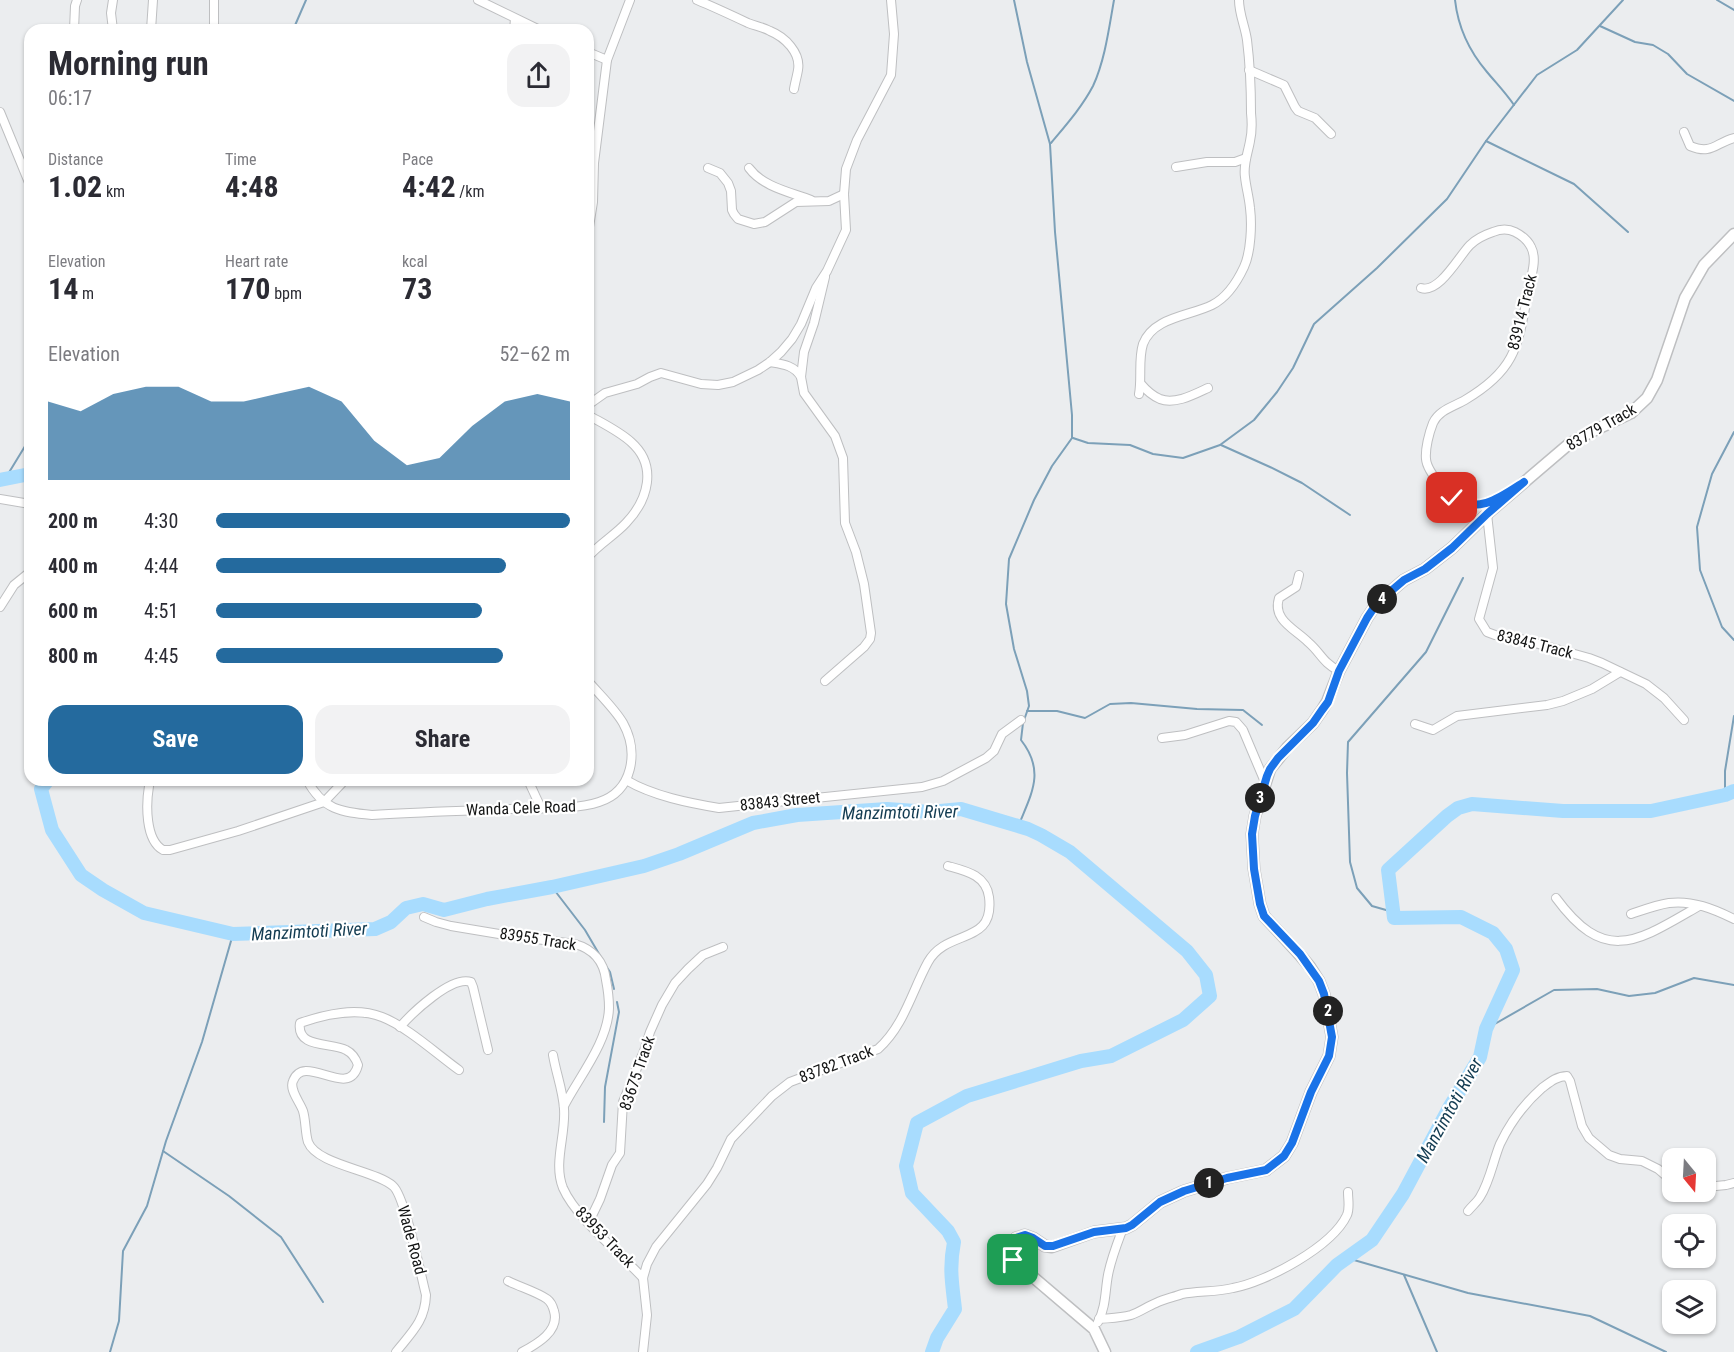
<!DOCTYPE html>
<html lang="en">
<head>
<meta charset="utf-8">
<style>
	:root { --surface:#fff; --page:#f2f2f3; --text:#2b2b33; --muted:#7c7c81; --accent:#246a9e }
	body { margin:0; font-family:"Roboto Condensed",sans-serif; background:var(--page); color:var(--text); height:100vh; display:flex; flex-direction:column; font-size:22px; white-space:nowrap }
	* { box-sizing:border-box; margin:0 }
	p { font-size:20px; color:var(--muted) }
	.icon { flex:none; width:33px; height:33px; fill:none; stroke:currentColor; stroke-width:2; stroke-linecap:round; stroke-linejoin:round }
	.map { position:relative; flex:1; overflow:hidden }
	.sheet { position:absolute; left:24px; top:24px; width:570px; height:762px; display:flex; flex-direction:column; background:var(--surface); border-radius:18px; box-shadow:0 2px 4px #0004 }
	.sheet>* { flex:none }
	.needle { width:39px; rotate:162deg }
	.controls { position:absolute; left:1662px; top:1148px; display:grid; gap:12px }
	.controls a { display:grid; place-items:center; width:54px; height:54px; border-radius:12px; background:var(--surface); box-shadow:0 2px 4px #0004; font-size:30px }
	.pin { position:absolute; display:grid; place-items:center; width:51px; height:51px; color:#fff; margin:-26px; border-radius:12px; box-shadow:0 3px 9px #0006 }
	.km { position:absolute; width:30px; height:30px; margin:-15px; border-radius:50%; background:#222; color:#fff; font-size:16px; line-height:30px; text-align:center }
	.round { display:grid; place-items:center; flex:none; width:63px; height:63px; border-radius:18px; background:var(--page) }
	.summary { display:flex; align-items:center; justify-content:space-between; height:102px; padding:0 24px }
	h1 { font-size:33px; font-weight:700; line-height:45px }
	.metrics { display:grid; grid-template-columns:repeat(3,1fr); gap:9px; height:102px; padding:6px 24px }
	.metrics div { display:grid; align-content:center }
	.metrics b { font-size:30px; font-weight:700 }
	.metrics small { font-size:16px; font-weight:400 }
	.metrics p { font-size:16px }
	.chart { height:168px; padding:12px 24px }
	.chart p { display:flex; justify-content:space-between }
	.chart svg { width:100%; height:108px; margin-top:6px; fill:var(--accent); opacity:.7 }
	.primary-button { display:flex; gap:12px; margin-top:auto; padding:12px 24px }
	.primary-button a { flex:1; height:69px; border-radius:18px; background:var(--accent); color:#fff; font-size:24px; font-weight:700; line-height:69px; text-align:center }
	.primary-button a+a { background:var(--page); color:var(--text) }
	ul { padding:0 24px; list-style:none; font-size:20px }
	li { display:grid; grid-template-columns:96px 72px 1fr; align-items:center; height:45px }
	li i { height:15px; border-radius:8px; background:var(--accent) }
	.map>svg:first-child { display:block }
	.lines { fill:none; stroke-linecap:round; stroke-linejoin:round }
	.stream { stroke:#7ca0b8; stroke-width:2 }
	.river { stroke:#a8dcfe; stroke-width:14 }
	.street-casing { stroke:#bebfc1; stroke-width:10 }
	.secondary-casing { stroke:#bebfc1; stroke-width:13 }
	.street { stroke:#fff; stroke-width:8 }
	.secondary { stroke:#fff; stroke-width:10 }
	.route-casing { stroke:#fff; stroke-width:12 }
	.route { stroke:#1a73e8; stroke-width:8 }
	.labels { text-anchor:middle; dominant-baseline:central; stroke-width:4.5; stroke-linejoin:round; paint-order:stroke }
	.street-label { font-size:16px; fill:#141515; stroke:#fff }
	.water-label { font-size:18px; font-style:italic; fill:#123b51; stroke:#fff }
</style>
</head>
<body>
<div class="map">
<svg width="1734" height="1352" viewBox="0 0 1734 1352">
	<rect width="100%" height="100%" fill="#ebedef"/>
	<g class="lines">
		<g class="stream">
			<path d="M1014 0 1027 62 1050 144 1055 232 1072 415V438L1052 466 1034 500 1009 559 1006 604 1014 649 1027 691 1029 706 1023 723 1021 740C1046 772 1031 794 1018 827"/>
			<path d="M1455 0C1458 27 1469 51 1487 72 1497 84 1505 92 1514 105"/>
			<path d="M1717 0 1734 10"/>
			<path d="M1600 26 1635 42 1653 45 1668 54 1687 74 1734 101"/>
			<path d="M293 30 306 0"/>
			<path d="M1486 141 1574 184 1628 232"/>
			<path d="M1051 143C1066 125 1082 107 1093 86 1105 60 1109 28 1114 0"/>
			<path d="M1734 432 1712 474 1697 527 1700 570 1722 627 1734 640"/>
			<path d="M1073 438 1088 443 1130 445 1153 454 1183 458 1220 445 1254 420 1277 392 1293 368 1314 324 1377 268 1447 199 1486 141 1537 75 1577 50 1623 0"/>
			<path d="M1221 445 1270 467 1302 483 1350 515"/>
			<path d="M5 479 30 438"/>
			<path d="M1027 711H1057L1085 718 1110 704 1131 703 1197 709 1243 710 1262 725"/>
			<path d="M1725 795V771L1734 716"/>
			<path d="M552 887 585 930 602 959"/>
			<path d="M1393 912 1372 906 1357 888 1350 862 1347 773 1348 742 1426 652 1463 578"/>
			<path d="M606 966 610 972 614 989"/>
			<path d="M1486 1029 1554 990 1597 989 1629 996 1655 993 1694 978 1734 985"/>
			<path d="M604 1122 605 1087 619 1012 617 1002"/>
			<path d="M163 1151 229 1196 281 1237 323 1302"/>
			<path d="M1347 1258 1468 1293 1590 1316 1666 1352"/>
			<path d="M1404 1275 1437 1352"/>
			<path d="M110 1352 119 1321 123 1251 147 1206 166 1141 202 1042 233 934"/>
		</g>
		<g class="river">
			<path d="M0 480 30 474"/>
			<path d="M48 780 41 789 52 830 81 875 103 890 144 913 233 934 375 929 391 922 406 908 423 904 444 910 487 899 552 887 644 866 679 854 753 823 797 815 887 809 930 812 961 809 1028 829 1041 835 1070 852 1187 951 1206 975 1210 996 1183 1020 1111 1056 1081 1061 967 1096 917 1123 906 1166 912 1193 948 1231 954 1242C949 1268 952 1283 955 1309L937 1338 932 1352"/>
			<path d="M1197 1352 1239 1337 1294 1309 1337 1265 1372 1240 1403 1194 1449 1108 1480 1057 1486 1029 1513 970 1506 949 1493 933 1461 917 1394 918 1388 870 1447 816 1458 808 1472 804 1563 811H1651L1725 795 1734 791"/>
		</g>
		<g class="street-casing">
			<g id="street">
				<path d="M113 0 111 13 113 30"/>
				<path d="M214 0V30"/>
				<path d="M478 0 540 30"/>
				<path d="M697 0C714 7 731 15 748 23 755 26 763 27 770 31 785 37 801 53 798 70 797 76 795 83 794 89"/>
				<path d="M74 30 75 6 77 0"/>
				<path d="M151 30 153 0"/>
				<path d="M514 30 515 19"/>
				<path d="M588 52 607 60"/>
				<path d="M1249 70 1284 85 1295 107 1298 111 1315 118 1331 134"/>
				<path d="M0 112 30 185"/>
				<path d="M1684 132 1690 146C1712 155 1715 143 1734 138"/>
				<path d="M1176 167 1207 162H1235L1246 158"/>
				<path d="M708 168 720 173 728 183 731 191 732 210 734 214 738 219 754 224 765 222 796 202 829 201 844 194"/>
				<path d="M749 168C763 187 790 192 811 200"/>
				<path d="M588 233 593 202 594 163 607 60 630 0"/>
				<path d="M825 277 814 323 804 352 801 377 804 393 835 436 843 458 845 523 856 552 864 584 871 633 870 639 864 647 825 681"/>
				<path d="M1421 288C1439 294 1459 256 1470 245 1476 239 1484 235 1493 232 1500 229 1507 228 1515 232 1521 235 1528 241 1531 247 1538 260 1530 279 1528 292 1518 346 1516 370 1465 400 1453 407 1439 410 1433 423 1429 433 1425 449 1426 459 1427 472 1453 503 1466 505 1480 508 1494 501 1505 494"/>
				<path d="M770 362C782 364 794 365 801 377"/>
				<path d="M1141 384C1146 390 1153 396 1160 399 1175 405 1195 394 1208 388"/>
				<path d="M1139 394C1142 378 1138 360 1143 344 1153 317 1190 316 1212 305 1228 297 1237 282 1244 267 1251 252 1252 224 1250 208 1249 197 1246 187 1245 177 1243 164 1248 153 1250 141 1252 132 1252 122 1251 113 1251 89 1250 64 1247 40 1245 26 1239 14 1239 0"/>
				<path d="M588 405 605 393 637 384 650 377 661 373 701 384 718 385 733 382 758 370 770 362 781 352 792 339 801 324 816 288 827 271 846 230 844 194 846 169 857 140 891 75 894 34 891 0"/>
				<path d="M588 415C602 423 619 431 631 442 658 466 648 500 626 523 615 535 599 544 588 557"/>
				<path d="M0 499 30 504"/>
				<path d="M1487 514 1493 568 1479 619 1487 632 1495 635 1517 638 1589 658 1602 663 1646 684 1664 698 1684 720"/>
				<path d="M1299 575 1296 587 1279 598C1272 620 1295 629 1308 642 1321 653 1322 662 1339 671"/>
				<path d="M0 607 14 585 30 572"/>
				<path d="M1415 724 1433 730 1457 716 1547 705 1563 701 1592 689 1620 672"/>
				<path d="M1162 738 1185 735 1229 721 1236 722 1243 730 1265 782"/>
				<path d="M307 780C323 810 341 812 372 815 417 812 463 811 509 809 534 808 576 810 599 802 633 791 639 752 623 723 615 709 599 694 588 681"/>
				<path d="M528 780 541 808"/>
				<path d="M626 780C653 796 689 803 719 808L922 787 943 781 986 758 994 751 1002 734 1021 720"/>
				<path d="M149 786C146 804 145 840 163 850H170L238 831 324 802 345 780"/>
				<path d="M1556 898C1606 966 1638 941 1699 906"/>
				<path d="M1631 914C1643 910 1656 905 1669 903 1692 900 1714 909 1734 919"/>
				<path d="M424 917 436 922 451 926 505 935 575 944C593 949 604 962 606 980 608 990 609 999 609 1008 608 1042 579 1077 564 1106"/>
				<path d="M400 1027C412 1013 452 975 471 982L473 987 488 1050"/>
				<path d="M553 1055C556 1073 563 1091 564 1109 566 1135 553 1163 563 1188 576 1218 620 1253 643 1278"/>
				<path d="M1706 1187 1726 1185 1734 1183"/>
				<path d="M1468 1211C1472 1206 1477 1202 1480 1197 1490 1181 1493 1161 1500 1144 1510 1123 1525 1103 1542 1088 1550 1082 1557 1076 1567 1076L1570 1081 1582 1126 1589 1138 1609 1155 1620 1159 1642 1161 1658 1169 1672 1181"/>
				<path d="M589 1222 600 1199 612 1165 620 1153 623 1102 644 1051 650 1032 662 1005 675 983 688 969 703 955 723 947"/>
				<path d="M508 1281C520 1287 537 1292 547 1299 551 1302 553 1307 554 1311 560 1331 537 1344 522 1352"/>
				<path d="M1099 1319C1110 1318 1121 1318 1131 1315 1140 1312 1148 1306 1156 1303 1164 1299 1174 1297 1182 1294 1197 1291 1217 1292 1233 1288 1266 1282 1332 1247 1347 1215 1350 1208 1348 1200 1348 1192"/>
				<path d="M1098 1322C1106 1307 1105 1291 1108 1275 1111 1259 1117 1244 1123 1228"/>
				<path d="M396 1352C412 1332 425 1321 426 1295 421 1276 405 1196 393 1186 375 1170 317 1165 308 1142 305 1132 306 1121 303 1111 300 1102 289 1090 293 1081 304 1051 349 1101 358 1065 356 1059 352 1053 346 1050 332 1042 296 1049 300 1023 326 1014 356 1007 382 1017 406 1026 438 1055 459 1070"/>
				<path d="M643 1352 647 1315 643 1278 647 1264 656 1247 707 1184 717 1168 731 1139 772 1096 790 1082 878 1049C904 1026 912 991 928 962 947 928 995 946 989 897 986 875 966 871 948 866"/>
			</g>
		</g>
		<g class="secondary-casing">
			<path id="secondary" d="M1105 1352 1094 1329 1013 1260 1009 1249 1016 1238 1025 1235 1033 1238 1045 1246 1052 1247 1094 1232 1126 1228 1132 1225 1160 1202 1184 1191 1227 1178 1266 1170 1284 1156 1292 1143 1311 1092 1329 1056 1332 1037 1324 994 1319 981 1310 967 1300 955 1264 916 1260 904 1254 869 1252 834 1255 816 1270 769 1287 748 1313 723 1322 710 1327 702 1339 671 1367 618 1377 603 1404 580 1425 569 1452 548 1487 514 1569 444 1587 434 1631 413 1647 398 1657 380 1685 298 1704 265 1734 234"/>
		</g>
		<use href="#street" class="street"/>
		<use href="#secondary" class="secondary"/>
	</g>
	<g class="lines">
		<g class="route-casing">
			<path id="route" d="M1013 1260 1010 1249 1016 1238 1025 1235 1033 1238 1045 1246H1053L1094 1232 1126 1228 1132 1225 1160 1202 1184 1191 1227 1178 1266 1170 1284 1156 1292 1143 1311 1092 1329 1056 1332 1037 1324 994 1319 981 1300 954 1264 916 1260 904 1254 869 1252 834 1255 816 1267 776 1270 769 1278 758 1313 723 1322 710 1328 702 1339 671 1367 618 1377 603 1404 580 1425 569 1452 548 1487 514 1524 482C1501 497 1478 515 1452 498"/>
		</g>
		<use href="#route" class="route"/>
	</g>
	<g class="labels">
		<g class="street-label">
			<text transform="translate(1522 312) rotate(-76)">83914 Track</text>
			<text transform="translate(1601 427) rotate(-30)">83779 Track</text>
			<text transform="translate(1535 644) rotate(14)">83845 Track</text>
			<text transform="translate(780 801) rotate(-6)">83843 Street</text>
			<text transform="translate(521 808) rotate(-2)">Wanda Cele Road</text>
			<text transform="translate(538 939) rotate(9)">83955 Track</text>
			<text transform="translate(836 1064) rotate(-21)">83782 Track</text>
			<text transform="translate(637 1073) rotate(-71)">83675 Track</text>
			<text transform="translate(605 1237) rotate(46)">83953 Track</text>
			<text transform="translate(412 1240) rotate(75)">Wade Road</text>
		</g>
		<g class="water-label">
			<text transform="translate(900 812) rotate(-1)">Manzimtoti River</text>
			<text transform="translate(309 931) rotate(-3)">Manzimtoti River</text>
			<text transform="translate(1449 1110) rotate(-61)">Manzimtoti River</text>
		</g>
	</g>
</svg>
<div class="controls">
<a><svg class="needle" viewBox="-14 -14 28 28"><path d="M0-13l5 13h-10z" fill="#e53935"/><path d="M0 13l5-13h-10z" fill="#7c7c81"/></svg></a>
<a><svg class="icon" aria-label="locate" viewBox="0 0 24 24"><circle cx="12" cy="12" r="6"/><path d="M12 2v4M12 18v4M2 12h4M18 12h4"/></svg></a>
<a><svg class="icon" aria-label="layers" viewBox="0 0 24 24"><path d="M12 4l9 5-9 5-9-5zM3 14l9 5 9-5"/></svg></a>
</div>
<div class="pin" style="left:1013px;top:1260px;background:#1e9e55"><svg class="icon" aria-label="arrive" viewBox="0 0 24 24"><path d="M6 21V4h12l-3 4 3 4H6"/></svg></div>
<div class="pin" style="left:1452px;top:498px;background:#d93025"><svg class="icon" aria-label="check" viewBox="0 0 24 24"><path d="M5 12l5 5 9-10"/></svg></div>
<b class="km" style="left:1209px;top:1183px">1</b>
<b class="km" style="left:1328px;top:1011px">2</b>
<b class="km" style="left:1260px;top:798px">3</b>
<b class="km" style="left:1382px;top:599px">4</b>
<section class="sheet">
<div class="summary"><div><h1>Morning run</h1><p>06:17</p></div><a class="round"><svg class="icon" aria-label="share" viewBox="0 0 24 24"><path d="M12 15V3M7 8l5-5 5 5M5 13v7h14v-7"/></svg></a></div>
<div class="metrics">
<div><p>Distance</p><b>1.02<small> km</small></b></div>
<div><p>Time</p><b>4:48</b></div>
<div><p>Pace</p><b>4:42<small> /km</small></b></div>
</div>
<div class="metrics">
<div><p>Elevation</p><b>14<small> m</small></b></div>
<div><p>Heart rate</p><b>170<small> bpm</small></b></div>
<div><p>kcal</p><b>73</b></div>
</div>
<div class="chart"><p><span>Elevation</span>52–62 m</p>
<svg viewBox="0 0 160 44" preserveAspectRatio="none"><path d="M0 44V12L10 16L20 9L30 6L40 6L50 12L60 12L70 9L80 6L90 12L100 28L110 38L120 35L130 22L140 12L150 9L160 12V44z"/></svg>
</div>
<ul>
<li><b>200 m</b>4:30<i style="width:100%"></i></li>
<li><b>400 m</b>4:44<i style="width:82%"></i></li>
<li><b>600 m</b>4:51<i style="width:75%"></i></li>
<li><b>800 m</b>4:45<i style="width:81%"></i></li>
</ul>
<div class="primary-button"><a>Save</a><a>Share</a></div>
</section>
</div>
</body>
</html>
